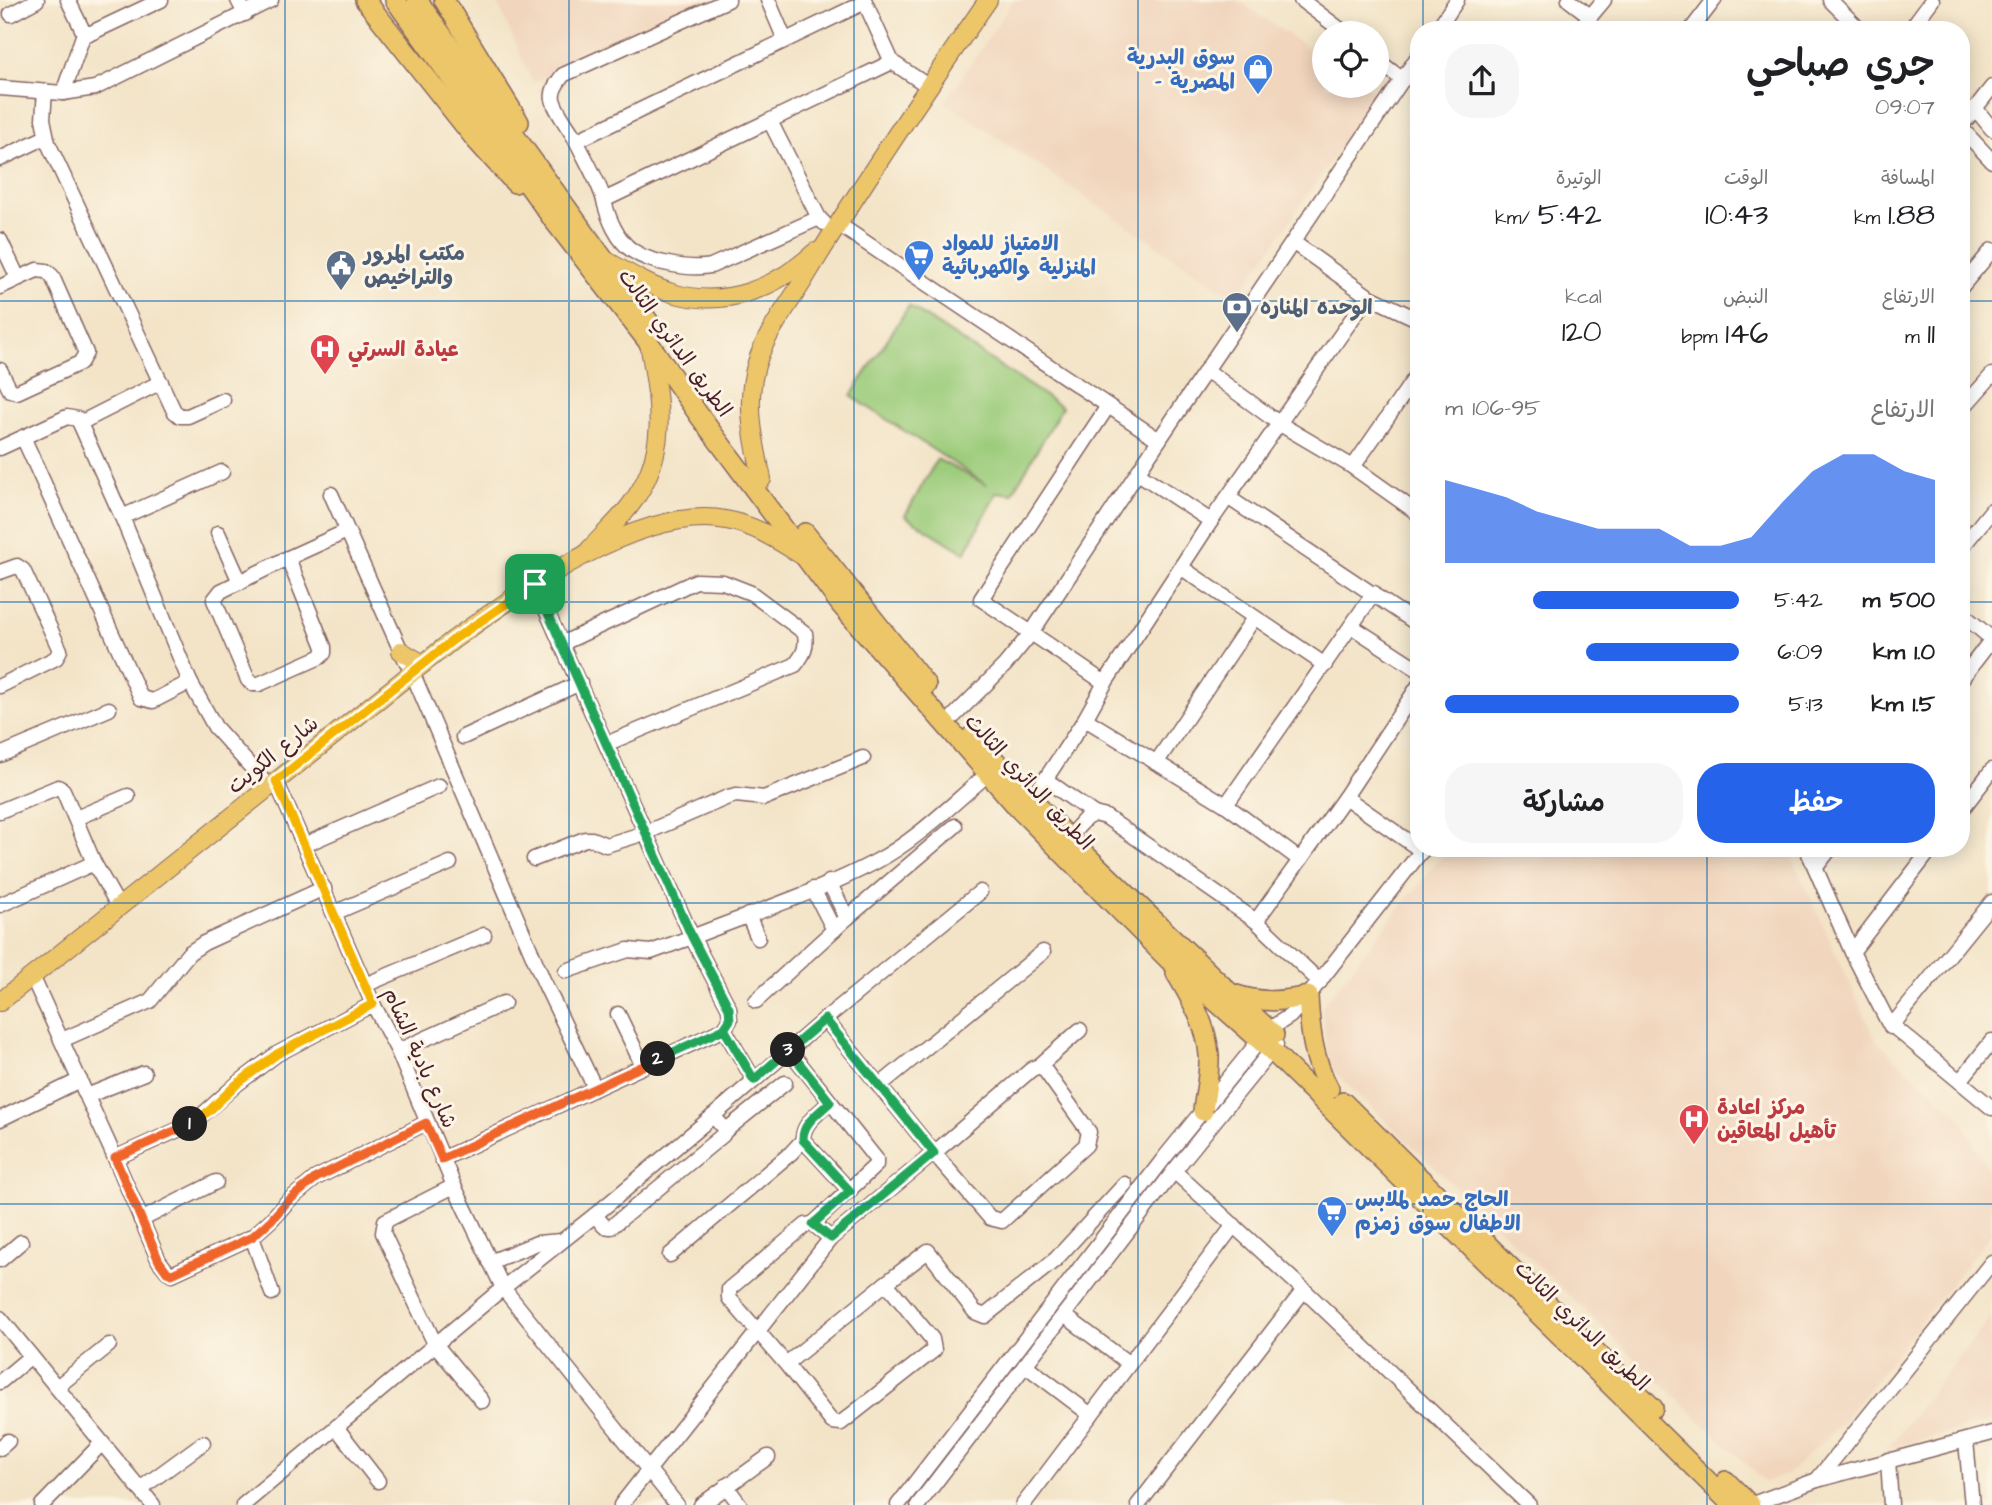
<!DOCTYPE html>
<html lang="ar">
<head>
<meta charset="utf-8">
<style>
	:root { --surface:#fff; --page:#f6f6f6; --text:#202124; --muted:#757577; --accent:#2563eb }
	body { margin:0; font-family:"Architects Daughter","Playpen Sans Arabic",sans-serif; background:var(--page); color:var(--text); direction:rtl; height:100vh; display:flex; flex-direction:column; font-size:26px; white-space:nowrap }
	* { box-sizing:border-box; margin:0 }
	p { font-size:23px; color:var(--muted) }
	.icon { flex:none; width:38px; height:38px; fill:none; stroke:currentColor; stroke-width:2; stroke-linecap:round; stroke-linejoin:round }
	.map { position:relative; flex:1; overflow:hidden; direction:ltr }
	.details { position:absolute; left:1410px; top:21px; width:560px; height:836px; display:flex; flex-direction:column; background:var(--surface); border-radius:28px; box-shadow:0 4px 18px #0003; direction:rtl }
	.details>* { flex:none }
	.tools { position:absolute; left:1312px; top:21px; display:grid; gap:14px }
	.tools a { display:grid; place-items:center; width:77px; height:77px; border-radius:50%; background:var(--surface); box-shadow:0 4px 18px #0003; font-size:35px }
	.pin { position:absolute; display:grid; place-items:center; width:60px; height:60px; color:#fff; margin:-30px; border-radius:14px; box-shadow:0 4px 10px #0006 }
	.km { position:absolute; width:35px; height:35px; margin:-18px; border-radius:50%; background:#222; color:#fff; font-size:19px; line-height:35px; text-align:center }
	.round { display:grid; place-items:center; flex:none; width:74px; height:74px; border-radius:28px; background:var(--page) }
	.summary { display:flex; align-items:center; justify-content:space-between; height:119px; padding:0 35px }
	h1 { font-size:38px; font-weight:600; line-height:52px }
	.figures { display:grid; grid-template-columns:repeat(3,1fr); gap:10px; height:119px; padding:7px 35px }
	.figures div { display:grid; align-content:center }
	.figures b { font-size:30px; font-weight:600 }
	.figures small { font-size:19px; font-weight:400 }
	.figures p { font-size:19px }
	.chart { height:196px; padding:14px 35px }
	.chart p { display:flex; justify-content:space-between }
	.chart svg { width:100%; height:126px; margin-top:7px; fill:var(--accent); opacity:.7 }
	.primary-button { display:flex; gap:14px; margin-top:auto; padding:14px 35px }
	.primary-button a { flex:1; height:80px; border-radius:28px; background:var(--accent); color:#fff; font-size:28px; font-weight:600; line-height:80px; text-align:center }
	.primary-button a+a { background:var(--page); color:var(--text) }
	ul { padding:0 35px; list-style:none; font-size:23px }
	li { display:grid; grid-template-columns:112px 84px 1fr; align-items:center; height:52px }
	li i { height:18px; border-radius:9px; background:var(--accent) }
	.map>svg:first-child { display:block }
	.built { fill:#f1d5bd }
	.garden { fill:#9ccc7b; stroke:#737653; stroke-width:2 }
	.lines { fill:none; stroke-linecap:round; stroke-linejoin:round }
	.minor-casing { stroke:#856462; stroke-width:17 }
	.major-casing { stroke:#856462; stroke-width:20 }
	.highway-casing { stroke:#856462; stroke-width:22 }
	.minor { stroke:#fff; stroke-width:14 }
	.major { stroke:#ecc669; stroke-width:18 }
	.highway { stroke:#ecc669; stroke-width:19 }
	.split-1-casing { stroke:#fff; stroke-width:14 }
	.split-2-casing { stroke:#fff; stroke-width:14 }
	.split-3-casing { stroke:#fff; stroke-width:14 }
	.split-4-casing { stroke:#fff; stroke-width:14 }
	.split-1 { stroke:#f5b400; stroke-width:9 }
	.split-2 { stroke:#f0652b; stroke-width:9 }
	.split-3 { stroke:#22a559; stroke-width:9 }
	.split-4 { stroke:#22a559; stroke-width:9 }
	.grid { fill:none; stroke:#1f6fb2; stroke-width:2; stroke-opacity:0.55 }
	.labels { text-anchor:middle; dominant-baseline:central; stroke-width:6; stroke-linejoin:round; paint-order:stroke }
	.shop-label { font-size:21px; font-weight:bold; fill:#366cbe; stroke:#fcf5e5; text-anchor:start }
	.service-label { font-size:21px; font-weight:bold; fill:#4e5e75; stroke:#fcf5e5; text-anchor:start }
	.street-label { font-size:21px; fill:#4a1f2b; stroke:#fcf5e5 }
	.health-label { font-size:21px; font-weight:bold; fill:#be3a42; stroke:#fcf5e5; text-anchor:start }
</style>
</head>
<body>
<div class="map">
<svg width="1992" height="1505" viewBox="0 0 1992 1505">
	<rect width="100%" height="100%" fill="#fcf5e5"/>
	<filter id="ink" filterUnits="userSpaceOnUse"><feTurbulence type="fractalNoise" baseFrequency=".0143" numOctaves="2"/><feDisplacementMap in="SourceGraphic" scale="14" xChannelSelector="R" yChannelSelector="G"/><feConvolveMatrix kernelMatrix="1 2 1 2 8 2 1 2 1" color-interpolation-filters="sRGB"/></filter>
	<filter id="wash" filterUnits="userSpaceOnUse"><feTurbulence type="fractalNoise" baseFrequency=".00686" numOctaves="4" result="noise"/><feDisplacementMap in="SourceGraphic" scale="28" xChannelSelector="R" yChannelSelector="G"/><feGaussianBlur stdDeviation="1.57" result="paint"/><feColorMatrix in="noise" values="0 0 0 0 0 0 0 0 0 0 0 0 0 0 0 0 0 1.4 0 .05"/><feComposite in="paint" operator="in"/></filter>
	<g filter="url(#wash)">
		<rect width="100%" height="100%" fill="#f3e4c8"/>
		<g class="built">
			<path d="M496 0H713L533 83Z"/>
			<path d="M1014 0H1237L1325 59V86H1365L1377 94 1236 299 945 102Z"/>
			<path d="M1447 849H1481L1494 857 1496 849H1788L1877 1042 1959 1116 1992 1177V1232L1842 1423 1787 1475 1765 1482 1328 1066 1322 1006Z"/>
			<path d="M1992 1316V1421L1887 1449Z"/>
		</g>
		<path class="garden" d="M909 306 1062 407 1012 494 997 492 965 553 905 516 937 459 987 485 851 396Z"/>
	</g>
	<g filter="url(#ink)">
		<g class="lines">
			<g class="minor-casing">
				<g id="minor">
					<path d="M68 0 84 33"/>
					<path d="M238 0 245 14"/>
					<path d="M728 0 563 75C558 82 551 90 553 99 555 111 571 130 577 142 584 157 601 186 604 201 608 217 617 241 633 251 650 263 691 270 711 266L819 218"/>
					<path d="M768 0 785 40"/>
					<path d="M864 0 892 62 928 86"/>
					<path d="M1301 0 1345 33"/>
					<path d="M1569 0 1590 16"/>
					<path d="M1830 0 1860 30"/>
					<path d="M11 14 37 0"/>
					<path d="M1437 30 1457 0"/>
					<path d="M1579 30 1604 0"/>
					<path d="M1691 30 1714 0"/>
					<path d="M1910 30 1932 0"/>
					<path d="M84 33H91L161 0"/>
					<path d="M1377 60 1403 80"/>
					<path d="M0 88 63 93 95 88 271 0"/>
					<path d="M45 91 43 119 48 143 174 411 180 416H188L223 400"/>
					<path d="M63 93 84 33"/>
					<path d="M1975 108 1992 129"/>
					<path d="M770 121 819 218 824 223"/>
					<path d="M1962 125 1992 87"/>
					<path d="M1962 129 1992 161"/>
					<path d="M576 141 865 2"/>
					<path d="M0 159 46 137"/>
					<path d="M604 200 892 62"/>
					<path d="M838 224 1159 440"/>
					<path d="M0 240 18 278"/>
					<path d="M1962 286 1992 250"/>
					<path d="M0 287 37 270 46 271 52 276 86 353 80 363 17 392 10 390 0 370"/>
					<path d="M1368 296 1419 320"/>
					<path d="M1206 370 1280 424 1353 467 1419 514"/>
					<path d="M1108 406 981 599 1105 683 1211 521 1138 473"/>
					<path d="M1962 409 1992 375"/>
					<path d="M80 423 161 382"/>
					<path d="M0 448 67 417 78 419 122 517 190 682 153 701 141 698 23 437"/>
					<path d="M1353 467 1419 372"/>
					<path d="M331 494 401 651 412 672 544 982 595 1088"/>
					<path d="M1229 498 1419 625"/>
					<path d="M122 517 222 472"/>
					<path d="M1211 521 1368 296 1294 243"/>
					<path d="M218 533 240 582"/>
					<path d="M1962 547 1992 510"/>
					<path d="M288 558 324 647V653L320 657 259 684H253L248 680 214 600 221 591Z"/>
					<path d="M288 558 347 531"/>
					<path d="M1182 568 1325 665"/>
					<path d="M0 572 17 566 23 570 60 650 56 658 0 686"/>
					<path d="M535 585 692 937 651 952 628 950 566 971"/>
					<path d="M1962 614 1992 639 1962 678"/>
					<path d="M1351 626 1419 670"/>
					<path d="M561 644 696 581 723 582 751 593 805 633C807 648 804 654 795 665L606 744"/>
					<path d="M190 682 215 727 269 787"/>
					<path d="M1419 685 1345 797 1422 851"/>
					<path d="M954 716 1005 665 1032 632 1159 440 1419 55"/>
					<path d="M1085 719 1226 805"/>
					<path d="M463 737 580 683"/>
					<path d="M0 755 109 709"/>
					<path d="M1156 763 1254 618"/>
					<path d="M1046 780 1094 814"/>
					<path d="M276 781 373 1004 398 1051 454 1186 503 1288 677 1505"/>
					<path d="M1345 797 1300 860 1226 805 1374 593"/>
					<path d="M1031 801 1085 719 1105 683"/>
					<path d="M1962 809 1992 770"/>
					<path d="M0 811 58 787 63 790 94 863 0 905"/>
					<path d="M76 818 128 796"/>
					<path d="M1068 838 1086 818 1094 814 1106 817 1256 921 1300 860"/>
					<path d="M304 845 439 786"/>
					<path d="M1807 849 1852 952 1888 1022 1992 1108"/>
					<path d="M534 859 585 839H592L606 845 645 833 728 797 736 795 764 798 863 758"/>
					<path d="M94 863 119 907"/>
					<path d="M1816 867 1830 849"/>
					<path d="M829 882 847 918"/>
					<path d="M813 889 834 930"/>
					<path d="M334 913 450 863"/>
					<path d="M748 915 758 938"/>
					<path d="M1256 921 1320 982"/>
					<path d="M1852 952 1931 849"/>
					<path d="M32 976 115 1158 159 1261 167 1271 172 1274 252 1237 271 1220 288 1201 316 1178 426 1123"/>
					<path d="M365 985 484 935"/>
					<path d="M756 1001 847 918 955 826"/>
					<path d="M618 1014 643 1066"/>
					<path d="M825 1019 980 892"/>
					<path d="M1891 1027 1992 902"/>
					<path d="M724 1029 730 1020 729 1008 692 937C753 913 819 892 877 861 918 839 952 804 988 774"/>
					<path d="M62 1040 150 1001 189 953 204 943 324 888"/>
					<path d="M789 1050 876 1159V1165L813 1224"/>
					<path d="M398 1051 504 1003"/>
					<path d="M1039 1066 1044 1069 1089 1132 1086 1145 1002 1221 990 1218 934 1153 1032 1069Z"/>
					<path d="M1039 1066 1080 1030"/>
					<path d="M1960 1081 1992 1041"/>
					<path d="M879 1086 1043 952"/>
					<path d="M87 1096 144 1073"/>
					<path d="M0 1119 80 1080"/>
					<path d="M725 1131 785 1083"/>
					<path d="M803 1140 850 1191"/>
					<path d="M115 1158 193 1123 237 1084 277 1054 373 1004"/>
					<path d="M442 1159 724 1029 754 1080"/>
					<path d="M1174 1171 1304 1290 1529 1505"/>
					<path d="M454 1186 385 1221 383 1233 435 1344 482 1401"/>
					<path d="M595 1215 604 1226 611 1227 723 1135 724 1128 713 1116"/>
					<path d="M141 1220 216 1182"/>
					<path d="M252 1237 272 1293"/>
					<path d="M670 1255 791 1153 803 1140C802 1123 819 1113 830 1102"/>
					<path d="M0 1260 21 1242"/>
					<path d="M490 1262 537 1243 561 1241"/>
					<path d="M886 1283 928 1251 975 1312 985 1316 1056 1259 1125 1184"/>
					<path d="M1064 1315 1128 1363"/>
					<path d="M0 1318 153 1505"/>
					<path d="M786 1364 886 1283 932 1339 934 1350 841 1423 832 1422 786 1364 729 1298V1289L806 1225 813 1224 831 1238"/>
					<path d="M1025 1365 1091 1415"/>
					<path d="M0 1382 31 1356"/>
					<path d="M57 1387 109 1345"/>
					<path d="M336 1427 378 1481"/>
					<path d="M1966 1441 1972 1505"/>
					<path d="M0 1448 8 1441"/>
					<path d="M1888 1460 1891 1505"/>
					<path d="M1817 1480 1992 1262"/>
					<path d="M726 1486 740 1505"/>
					<path d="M140 1489 203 1443"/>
					<path d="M42 1505 102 1443"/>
					<path d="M243 1505 503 1288 595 1215 713 1116 825 1019 934 1153 831 1238 621 1505"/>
					<path d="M701 1505 768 1457"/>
					<path d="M898 1505 1165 1157 1268 1030 1290 1016 1308 996 1423 849"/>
					<path d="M918 1505 1174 1171 1276 1045"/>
					<path d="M1023 1505 1234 1225"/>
					<path d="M1138 1505 1304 1290"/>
					<path d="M1750 1505 1817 1480 1992 1433"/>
				</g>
			</g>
			<g class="major-casing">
				<g id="major">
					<path d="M605 260C627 272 648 286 672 293 726 309 776 288 815 252"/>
					<path d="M762 479C755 445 746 409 754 374 761 338 788 307 806 276 863 182 925 91 988 0"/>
					<path d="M589 550C602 536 617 522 629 507 670 454 660 405 649 343"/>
					<path d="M401 651 423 664"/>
					<path d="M0 1002 453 640C520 592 641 504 726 520 755 525 779 541 803 556"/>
				</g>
			</g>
			<g class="highway-casing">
				<g id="highway">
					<path d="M365 0 476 140 515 183"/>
					<path d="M395 0 555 222 649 343 701 418 841 605 1019 809 1169 960 1272 1051 1732 1505"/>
					<path d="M417 0 654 329"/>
					<path d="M444 0 519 122"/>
					<path d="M805 533 926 685"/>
					<path d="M972 736 1068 838 1274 1035"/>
					<path d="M1176 973C1191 999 1207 1025 1209 1055 1210 1073 1205 1093 1203 1111"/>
					<path d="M1233 994C1260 1003 1281 1002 1308 996 1310 1031 1313 1059 1329 1089"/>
					<path d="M1343 1102 1653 1408"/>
					<path d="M1726 1481 1750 1505"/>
				</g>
			</g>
			<use href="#minor" class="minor"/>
			<use href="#major" class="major"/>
			<use href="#highway" class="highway"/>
		</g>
	</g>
	<g class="lines" filter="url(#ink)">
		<g class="split-1-casing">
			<path id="split-1" d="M190 1124 209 1111 237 1084 277 1054 373 1004 276 781 453 640 535 584"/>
		</g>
		<g class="split-2-casing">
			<path id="split-2" d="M190 1124 115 1158 159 1261 167 1272 172 1274 252 1237 271 1220 288 1201 316 1178 426 1123 442 1159 658 1059"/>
		</g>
		<g class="split-3-casing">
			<path id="split-3" d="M658 1059 724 1029 754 1080 789 1050 830 1102C819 1113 802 1123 803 1140L850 1191 813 1224 831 1238 934 1153 825 1019 789 1050H788"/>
		</g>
		<g class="split-4-casing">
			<path id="split-4" d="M535 584 692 937 729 1008 730 1020 724 1029 754 1080 788 1050"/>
		</g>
		<use href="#split-1" class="split-1"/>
		<use href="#split-2" class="split-2"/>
		<use href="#split-3" class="split-3"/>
		<use href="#split-4" class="split-4"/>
	</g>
	<path class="grid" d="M285 0V1505M569 0V1505M854 0V1505M1138 0V1505M1423 0V30M1707 0V30M0 301H1419M1962 301H1992M0 602H1419M1962 602H1992M1423 849V1505M1707 849V1505M0 903H1992M0 1204H1992"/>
	<defs>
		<g id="shop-pin" transform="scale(1.575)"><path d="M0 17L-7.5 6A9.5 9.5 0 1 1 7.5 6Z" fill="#3f7fe0" stroke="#fcf5e5"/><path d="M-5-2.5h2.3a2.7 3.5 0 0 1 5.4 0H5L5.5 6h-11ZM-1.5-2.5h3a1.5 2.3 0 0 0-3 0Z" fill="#fff"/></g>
		<g id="supermarket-pin" transform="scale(1.575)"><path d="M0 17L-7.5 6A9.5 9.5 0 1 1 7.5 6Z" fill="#3f7fe0" stroke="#fcf5e5"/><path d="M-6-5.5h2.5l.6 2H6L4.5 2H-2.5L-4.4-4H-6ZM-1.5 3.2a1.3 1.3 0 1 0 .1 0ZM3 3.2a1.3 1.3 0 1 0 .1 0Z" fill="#fff"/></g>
		<g id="civic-pin" transform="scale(1.575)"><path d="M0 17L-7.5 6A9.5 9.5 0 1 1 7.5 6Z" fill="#5c6f8a" stroke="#fcf5e5"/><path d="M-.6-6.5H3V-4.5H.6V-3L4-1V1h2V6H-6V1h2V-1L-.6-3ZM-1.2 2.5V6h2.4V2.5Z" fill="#fff"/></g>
		<g id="bank-pin" transform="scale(1.575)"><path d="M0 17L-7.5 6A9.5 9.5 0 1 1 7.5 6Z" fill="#5c6f8a" stroke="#fcf5e5"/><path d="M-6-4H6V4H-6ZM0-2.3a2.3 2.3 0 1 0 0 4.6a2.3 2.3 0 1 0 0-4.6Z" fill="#fff"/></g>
		<g id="hospital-pin" transform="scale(1.575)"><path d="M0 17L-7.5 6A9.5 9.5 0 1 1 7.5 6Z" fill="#e0444e" stroke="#fcf5e5"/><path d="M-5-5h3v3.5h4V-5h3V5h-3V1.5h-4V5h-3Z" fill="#fff"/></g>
	</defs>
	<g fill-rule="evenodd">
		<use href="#shop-pin" x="1258" y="69"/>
		<use href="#supermarket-pin" x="919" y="255"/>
		<use href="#civic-pin" x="341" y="265"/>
		<use href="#bank-pin" x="1237" y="307"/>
		<use href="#hospital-pin" x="325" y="349"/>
		<use href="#hospital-pin" x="1694" y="1119"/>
		<use href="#supermarket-pin" x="1332" y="1211"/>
	</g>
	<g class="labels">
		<g class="shop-label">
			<text x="1235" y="57" text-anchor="end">سوق البدرية<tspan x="1235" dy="24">- المصرية</tspan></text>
			<text x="942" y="243">الامتياز للمواد<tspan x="942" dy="24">المنزلية والكهربائية</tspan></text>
			<text x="1355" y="1199">الحاج حمد لملابس<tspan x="1355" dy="24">الاطفال سوق زمزم</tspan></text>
		</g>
		<g class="service-label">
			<text x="364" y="253">مكتب المرور<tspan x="364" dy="24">والتراخيص</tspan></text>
			<text x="1260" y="307">الوحده المناره</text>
		</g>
		<g class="street-label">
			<text transform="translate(675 343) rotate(54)">الطريق الدائري الثالث</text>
			<text transform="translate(273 755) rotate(-39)">شارع الكويت</text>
			<text transform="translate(1029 782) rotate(47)">الطريق الدائري الثالث</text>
			<text transform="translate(420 1058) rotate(66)">شارع بادية الشام</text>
			<text transform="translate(1582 1326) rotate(44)">الطريق الدائري الثالث</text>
		</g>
		<g class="health-label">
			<text x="348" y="349">عيادة السرتي</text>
			<text x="1717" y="1107">مركز اعادة<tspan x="1717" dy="24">تأهيل المعاقين</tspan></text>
		</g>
	</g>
</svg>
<div class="tools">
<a><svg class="icon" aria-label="locate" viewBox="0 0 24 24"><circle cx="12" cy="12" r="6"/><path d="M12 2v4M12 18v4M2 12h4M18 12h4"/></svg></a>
</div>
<div class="pin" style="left:535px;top:584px;background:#1e9e55"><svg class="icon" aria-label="arrive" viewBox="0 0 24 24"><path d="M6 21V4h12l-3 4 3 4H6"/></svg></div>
<b class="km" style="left:190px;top:1124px">1</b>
<b class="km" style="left:658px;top:1059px">2</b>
<b class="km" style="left:788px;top:1050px">3</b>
<section class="details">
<div class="summary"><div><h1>جري صباحي</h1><p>09:07</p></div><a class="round"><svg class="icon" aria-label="share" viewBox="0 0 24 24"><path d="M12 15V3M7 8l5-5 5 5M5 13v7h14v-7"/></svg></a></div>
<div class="figures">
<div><p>المسافة</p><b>1.88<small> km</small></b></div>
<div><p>الوقت</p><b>10:43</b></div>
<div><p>الوتيرة</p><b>5:42<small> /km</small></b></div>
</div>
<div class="figures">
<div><p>الارتفاع</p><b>11<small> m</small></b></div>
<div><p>النبض</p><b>146<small> bpm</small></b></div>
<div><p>kcal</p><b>120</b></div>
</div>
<div class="chart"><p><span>الارتفاع</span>95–106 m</p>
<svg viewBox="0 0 160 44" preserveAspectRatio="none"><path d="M0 44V15L10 18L20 21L30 26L40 29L50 32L60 32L70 32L80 38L90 38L100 35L110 23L120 12L130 6L140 6L150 12L160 15V44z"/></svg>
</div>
<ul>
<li><b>500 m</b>5:42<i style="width:70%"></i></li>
<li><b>1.0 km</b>6:09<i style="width:52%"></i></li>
<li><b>1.5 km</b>5:13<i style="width:100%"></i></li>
</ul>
<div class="primary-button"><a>حفظ</a><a>مشاركة</a></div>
</section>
</div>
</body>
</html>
